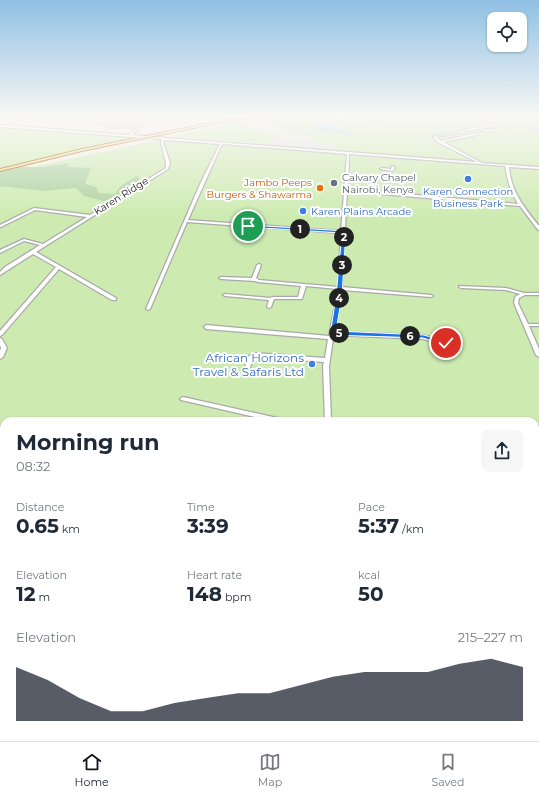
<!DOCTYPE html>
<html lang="en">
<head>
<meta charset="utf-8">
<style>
	:root { --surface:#fff; --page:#f6f6f7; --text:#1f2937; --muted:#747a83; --line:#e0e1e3; --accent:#111827 }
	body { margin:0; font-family:Montserrat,sans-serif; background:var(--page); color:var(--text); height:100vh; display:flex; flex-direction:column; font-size:15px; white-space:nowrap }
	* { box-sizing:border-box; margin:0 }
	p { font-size:13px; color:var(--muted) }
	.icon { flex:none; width:22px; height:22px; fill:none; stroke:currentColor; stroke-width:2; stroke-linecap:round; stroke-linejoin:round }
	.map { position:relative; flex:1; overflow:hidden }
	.panel { position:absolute; left:0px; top:417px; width:539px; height:324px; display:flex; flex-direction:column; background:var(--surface); border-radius:12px 12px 0 0; box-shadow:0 1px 3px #0004 }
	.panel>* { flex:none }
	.buttons { position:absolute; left:487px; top:12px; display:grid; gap:8px }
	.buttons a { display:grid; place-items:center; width:40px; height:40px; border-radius:8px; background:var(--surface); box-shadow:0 1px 3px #0004; font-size:20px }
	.pin { position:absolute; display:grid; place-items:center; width:34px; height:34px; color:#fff; margin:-17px; border:2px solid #fff; border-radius:50%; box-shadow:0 1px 4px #0007 }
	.km { position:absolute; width:20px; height:20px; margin:-10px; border-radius:50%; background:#222; color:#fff; font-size:11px; line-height:20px; text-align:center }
	.round { display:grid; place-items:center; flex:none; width:42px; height:42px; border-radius:8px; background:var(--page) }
	.head { display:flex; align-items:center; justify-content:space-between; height:68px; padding:0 16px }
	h1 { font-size:22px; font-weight:700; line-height:30px }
	.figures { display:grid; grid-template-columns:repeat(3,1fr); gap:6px; height:68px; padding:4px 16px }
	.figures div { display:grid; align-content:center }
	.figures b { font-size:20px; font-weight:700 }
	.figures small { font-size:11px; font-weight:400 }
	.figures p { font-size:11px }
	.chart { height:112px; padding:8px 16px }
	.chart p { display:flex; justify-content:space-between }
	.chart svg { width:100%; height:72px; margin-top:4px; fill:var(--accent); opacity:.7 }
	.tab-bar { display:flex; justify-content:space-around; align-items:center; height:56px; border-top:1px solid var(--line); background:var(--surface); font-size:11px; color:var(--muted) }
	.tab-bar a { display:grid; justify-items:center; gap:2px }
	.tab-bar .active { color:var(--accent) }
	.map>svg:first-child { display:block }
	.religious { fill:#d0d0d0 }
	.grass { fill:#cdebb0; fill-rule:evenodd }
	.forest { fill:#add19e }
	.parking { fill:#e2e2e2 }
	.water { fill:#aad3df }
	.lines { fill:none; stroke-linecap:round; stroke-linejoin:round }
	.minor-casing { stroke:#a9a9a9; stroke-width:2.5 }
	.major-casing { stroke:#a06b00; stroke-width:2 }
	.minor { fill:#fff; fill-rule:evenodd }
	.major { fill:#fcd6a4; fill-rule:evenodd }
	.route { fill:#1a73e8; stroke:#fff }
	.shop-dot { fill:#3f7fe0; stroke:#fff; stroke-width:1.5 }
	.worship-dot { fill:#6b7280; stroke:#fff; stroke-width:1.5 }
	.food-dot { fill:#e8710a; stroke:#fff; stroke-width:1.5 }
	.labels { text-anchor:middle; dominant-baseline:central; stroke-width:4; stroke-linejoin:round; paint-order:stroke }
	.far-worship-label { font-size:10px; fill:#5b616d; stroke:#fff; text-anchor:start }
	.far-food-label { font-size:10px; fill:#c56008; stroke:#fff; text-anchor:end }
	.far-shop-label { font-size:10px; fill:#366cbe; stroke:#fff }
	.far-street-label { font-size:10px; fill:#222; stroke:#fff }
	.shop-label { font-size:12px; fill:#366cbe; stroke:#fff; text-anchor:end }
</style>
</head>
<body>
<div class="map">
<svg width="539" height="741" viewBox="0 0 539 741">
	<rect width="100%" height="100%" fill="#f2efe9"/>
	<path class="religious" d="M132 116 139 128 109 130 103 125 87 127 86 125 100 122 107 118Z"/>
	<g class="grass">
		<path d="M263 116H539V167L173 136Z"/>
		<path d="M0 127 129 139 0 169Z"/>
		<path d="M158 140 539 170V741H0V174ZM4 421H535V737H4Z"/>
	</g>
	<path class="forest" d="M69 163 67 167 91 168 85 184 96 187 99 193 115 194C120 184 128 181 138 176L141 181 125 187 121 194 107 202 84 196 76 188 44 191 0 186V172L20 167H44Z"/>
	<g class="parking">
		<path d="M264 121 282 129V134L271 135 265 133 242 122Z"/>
		<path d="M281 134 313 137 311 142 337 145 334 150 268 145 272 138H279Z"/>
	</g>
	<path class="water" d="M340 116C354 116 369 113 380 123 375 123 372 120 367 119 358 115 343 118 336 126L348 132 363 136H359L320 132 317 130 322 129 317 130 313 127 316 125V123L332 120Z"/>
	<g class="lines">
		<g class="minor-casing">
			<g id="minor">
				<path d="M24 116H26L14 126 129 135 149 116H151L132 135 145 136 144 138 0 127V125L11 126Z"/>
				<path d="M210 116H220L209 118Z"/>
				<path d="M228 116H230L235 119 233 120Z"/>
				<path d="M492 124 493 126 481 128 487 130 493 129 492 131 487 132 478 129 436 137 441 141 477 133V135L443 142 482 163 539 167V169L509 167C511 192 524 207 539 226V230H538L520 206 347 191 342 287 431 295 433 296 431 297 342 290 335 332 423 335 448 342 449 343 446 345 423 339 334 335 335 338 333 339 329 366 331 421H325L323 366 324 362 256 357 253 358 250 368 248 369 245 367 249 356 255 353 325 358 328 339 206 329 204 327 206 325 329 336 338 289 306 286 302 299H274L271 307 269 308 267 307 269 300 225 296 223 295 225 294 270 298 272 297H298L301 286 258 282 255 281 221 279 219 278 221 277 252 278 257 265 259 264 261 265 256 278 259 280 338 287 341 233 187 222 150 309 148 310 146 309 201 182 220 144 165 140 163 142 170 163 168 169 36 252 116 298V300H112L59 269 2 335 0 336V331L56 267 33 254 0 275V272L5 267 40 245 24 241 0 253V250L24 239 43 244 87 217 35 210 1 227H0V225L34 208 90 215 166 168V163L161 142 162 139H154L153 137 477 162 439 143 433 137ZM223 144 347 154 341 231 188 220 221 146ZM349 154 505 166C507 180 511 192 518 204L348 189Z"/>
				<path d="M539 127V129L531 131 530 130Z"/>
				<path d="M392 166 395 167 394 170 392 171 380 169 382 168 391 169Z"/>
				<path d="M459 286 506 288 524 293H539V295H525L519 298 518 303 528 324H539V326H529L539 349V357L536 355 514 303 515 297 520 294 506 290 461 288 459 287Z"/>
				<path d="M0 338 2 339 7 348 3 357 0 359V351L1 348 0 345Z"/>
				<path d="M183 397 282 419H284L285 421H272L181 400 180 399 181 398Z"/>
				<rect x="535" y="458" width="4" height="6"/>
				<path d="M259 737H280L281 738 283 741H262L261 740Z"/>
				<rect x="321" y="737" width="10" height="4"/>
			</g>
		</g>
		<g class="major-casing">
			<path id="major" d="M244 116H260L244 119 242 118 82 151 0 171V169L82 149Z"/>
		</g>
		<use href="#minor" class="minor"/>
		<use href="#major" class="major"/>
	</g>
	<linearGradient id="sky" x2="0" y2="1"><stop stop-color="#8fc0e4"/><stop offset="0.53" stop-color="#f9f8f5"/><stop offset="1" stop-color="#f9f8f5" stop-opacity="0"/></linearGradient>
	<rect width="539" height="219" fill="url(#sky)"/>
	<path class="route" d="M248 225 346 231 342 296 336 331 424 335 449 343 446 345 423 338 330 335 336 296 342 233 246 227Z"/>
	<g class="shop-dot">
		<circle cx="468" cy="179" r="4"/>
		<circle cx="303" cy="211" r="4"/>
		<circle cx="312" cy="364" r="4"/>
	</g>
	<circle class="worship-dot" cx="334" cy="183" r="4"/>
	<circle class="food-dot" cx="320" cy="188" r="4"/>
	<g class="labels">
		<g class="far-worship-label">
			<text x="342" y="177">Calvary Chapel<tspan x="342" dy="12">Nairobi, Kenya</tspan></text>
		</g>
		<g class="far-food-label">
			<text x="312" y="182">Jambo Peeps<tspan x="312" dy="12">Burgers &amp; Shawarma</tspan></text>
		</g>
		<g class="far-shop-label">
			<text x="468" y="191">Karen Connection<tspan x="468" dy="12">Business Park</tspan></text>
			<text x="311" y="211" text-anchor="start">Karen Plains Arcade</text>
		</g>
		<g class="far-street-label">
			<text transform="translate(121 196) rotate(-32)">Karen Ridge</text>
		</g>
		<g class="shop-label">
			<text x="304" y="357">African Horizons<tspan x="304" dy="14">Travel &amp; Safaris Ltd</tspan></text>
		</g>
	</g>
</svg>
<div class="buttons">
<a><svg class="icon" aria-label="locate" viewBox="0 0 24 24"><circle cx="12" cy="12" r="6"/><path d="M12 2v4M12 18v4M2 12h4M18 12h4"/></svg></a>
</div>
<div class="pin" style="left:248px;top:226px;background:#1e9e55"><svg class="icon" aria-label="arrive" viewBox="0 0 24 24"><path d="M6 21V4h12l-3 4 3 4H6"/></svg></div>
<div class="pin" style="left:446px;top:343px;background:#d93025"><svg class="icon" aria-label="check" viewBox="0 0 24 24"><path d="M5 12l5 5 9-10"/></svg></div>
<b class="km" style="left:300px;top:229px">1</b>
<b class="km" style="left:344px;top:237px">2</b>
<b class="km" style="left:342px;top:265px">3</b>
<b class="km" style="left:339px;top:298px">4</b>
<b class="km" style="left:339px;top:333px">5</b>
<b class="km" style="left:410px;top:336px">6</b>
<section class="panel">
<div class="head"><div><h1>Morning run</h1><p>08:32</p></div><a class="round"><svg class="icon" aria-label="share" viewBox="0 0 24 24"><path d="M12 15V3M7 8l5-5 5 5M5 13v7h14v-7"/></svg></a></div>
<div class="figures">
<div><p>Distance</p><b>0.65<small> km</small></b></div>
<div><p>Time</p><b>3:39</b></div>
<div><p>Pace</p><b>5:37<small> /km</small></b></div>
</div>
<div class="figures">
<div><p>Elevation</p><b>12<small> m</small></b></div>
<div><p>Heart rate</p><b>148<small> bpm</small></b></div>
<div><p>kcal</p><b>50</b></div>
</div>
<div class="chart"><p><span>Elevation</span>215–227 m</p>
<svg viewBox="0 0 160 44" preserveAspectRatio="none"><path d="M0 44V11L10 19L20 30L30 38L40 38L50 33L60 30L70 27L80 27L90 22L100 17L110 14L120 14L130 14L140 9L150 6L160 11V44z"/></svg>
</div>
</section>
</div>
<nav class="tab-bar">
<a class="active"><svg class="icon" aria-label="home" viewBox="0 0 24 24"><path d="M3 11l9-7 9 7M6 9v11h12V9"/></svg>Home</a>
<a><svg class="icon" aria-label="map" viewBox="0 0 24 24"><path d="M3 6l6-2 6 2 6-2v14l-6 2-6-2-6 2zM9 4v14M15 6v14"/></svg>Map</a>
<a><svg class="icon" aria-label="saved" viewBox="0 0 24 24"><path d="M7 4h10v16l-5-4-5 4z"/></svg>Saved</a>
</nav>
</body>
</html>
